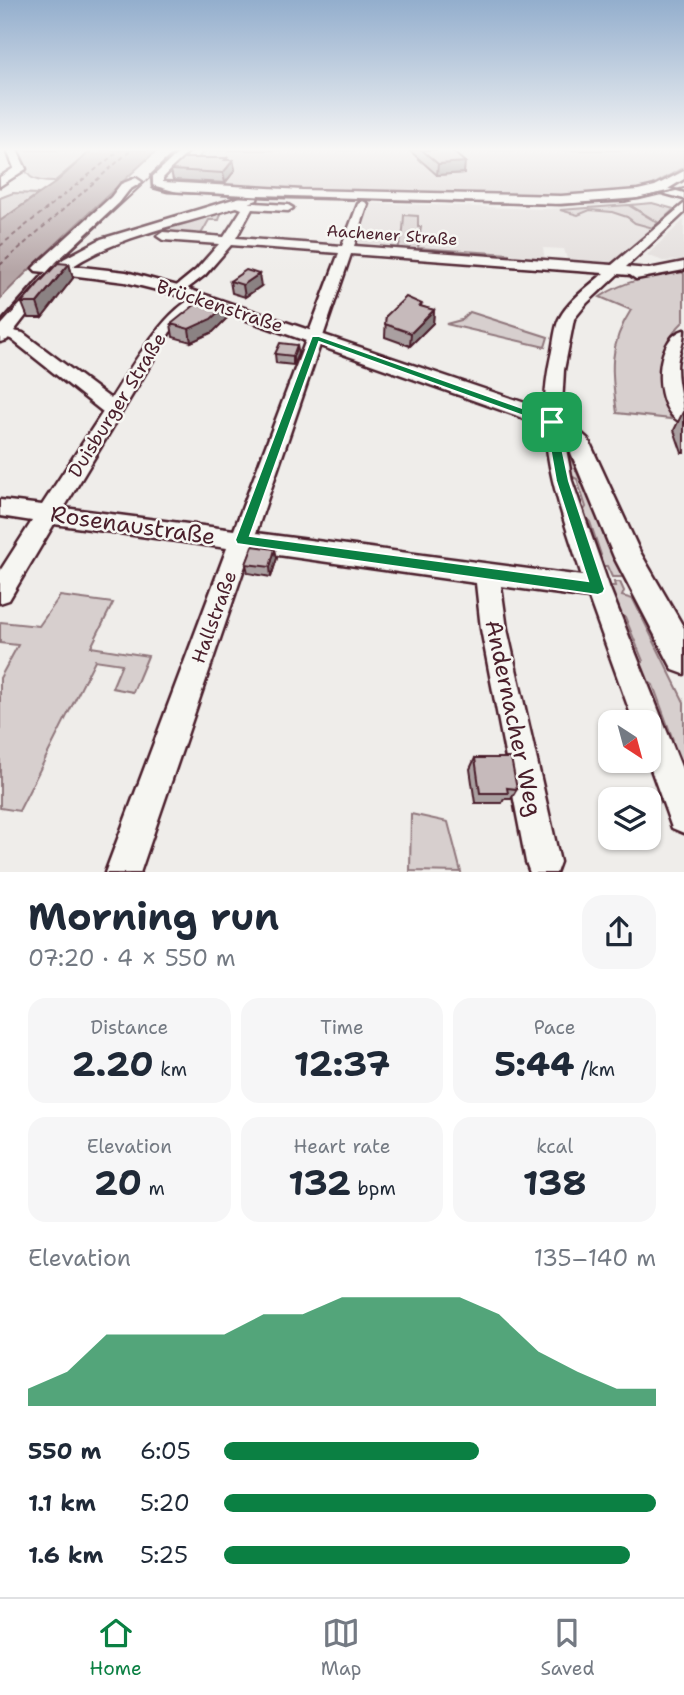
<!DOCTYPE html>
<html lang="en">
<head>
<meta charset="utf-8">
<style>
	:root { --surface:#fff; --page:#f6f6f7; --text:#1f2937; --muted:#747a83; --line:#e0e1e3; --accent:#0b8043 }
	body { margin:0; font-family:"Shantell Sans",sans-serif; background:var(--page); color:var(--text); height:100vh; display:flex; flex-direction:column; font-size:26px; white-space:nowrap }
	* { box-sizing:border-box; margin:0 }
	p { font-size:23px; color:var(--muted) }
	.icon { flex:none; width:38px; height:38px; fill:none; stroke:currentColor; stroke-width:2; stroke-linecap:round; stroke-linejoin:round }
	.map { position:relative; height:872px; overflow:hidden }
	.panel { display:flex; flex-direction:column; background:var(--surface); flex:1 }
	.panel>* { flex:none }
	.needle { width:46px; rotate:144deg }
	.buttons { position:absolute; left:598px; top:710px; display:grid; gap:14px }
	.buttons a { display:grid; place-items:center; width:63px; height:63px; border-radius:14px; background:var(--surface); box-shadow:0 2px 5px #0004; font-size:35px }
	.pin { position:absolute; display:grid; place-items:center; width:60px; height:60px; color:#fff; margin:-30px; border-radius:14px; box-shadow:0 4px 10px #0006 }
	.round { display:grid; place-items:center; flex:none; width:74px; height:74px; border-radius:21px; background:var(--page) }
	.summary { display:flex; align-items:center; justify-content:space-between; height:119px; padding:0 28px }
	h1 { font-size:38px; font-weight:700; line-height:52px }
	.figures { display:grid; grid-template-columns:repeat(3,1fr); gap:10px; height:119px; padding:7px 28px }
	.figures div { display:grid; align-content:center; border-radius:18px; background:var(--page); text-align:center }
	.figures b { font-size:35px; font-weight:700 }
	.figures small { font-size:19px; font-weight:400 }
	.figures p { font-size:19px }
	.chart { height:196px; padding:14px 28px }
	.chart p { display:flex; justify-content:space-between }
	.chart svg { width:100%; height:126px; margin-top:7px; fill:var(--accent); opacity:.7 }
	ul { padding:0 28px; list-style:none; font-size:23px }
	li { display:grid; grid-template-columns:112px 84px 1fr; align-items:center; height:52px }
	li i { height:18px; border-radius:9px; background:var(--accent) }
	.menu { display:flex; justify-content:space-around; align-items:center; height:98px; border-top:2px solid var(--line); background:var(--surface); font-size:19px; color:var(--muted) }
	.menu a { display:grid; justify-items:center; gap:4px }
	.menu .current { color:var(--accent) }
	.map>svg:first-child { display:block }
	.built { fill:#e3dedc }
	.green { fill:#d7cfce; stroke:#90777c; stroke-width:2 }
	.water { fill:#b4a4a5; stroke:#8a6f74; stroke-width:2 }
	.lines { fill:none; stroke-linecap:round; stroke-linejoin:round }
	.ferry { stroke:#6f4e56; stroke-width:2; stroke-dasharray:4.5 3.5; stroke-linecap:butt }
	.minor-casing { stroke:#4a1f2b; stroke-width:5 }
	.major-casing { stroke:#4a1f2b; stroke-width:5 }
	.minor { fill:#f6f6f2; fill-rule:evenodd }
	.major { fill:#f6f6f2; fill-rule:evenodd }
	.tram { stroke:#4a1f2b; stroke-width:2 }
	.wall { fill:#aaa0a1; stroke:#4a1f2b; stroke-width:2 }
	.shaded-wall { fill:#8b8283; stroke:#4a1f2b; stroke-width:2 }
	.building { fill:#c6babb; stroke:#4a1f2b; stroke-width:2 }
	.route { fill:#0b8043; stroke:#fff; stroke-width:2; fill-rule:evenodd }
	.labels { text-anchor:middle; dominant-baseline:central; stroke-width:5; stroke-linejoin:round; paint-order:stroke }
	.far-street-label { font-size:16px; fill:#4a1f2b; stroke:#f6f6f2 }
	.street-label { font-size:19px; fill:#4a1f2b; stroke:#f6f6f2 }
	.near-street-label { font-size:23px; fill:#4a1f2b; stroke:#f6f6f2 }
</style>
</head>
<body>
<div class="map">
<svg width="684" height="873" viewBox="0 0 684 873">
	<rect width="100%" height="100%" fill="#efedea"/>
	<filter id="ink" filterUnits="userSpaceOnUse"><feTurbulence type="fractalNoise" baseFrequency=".0143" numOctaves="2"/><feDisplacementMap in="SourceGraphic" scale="14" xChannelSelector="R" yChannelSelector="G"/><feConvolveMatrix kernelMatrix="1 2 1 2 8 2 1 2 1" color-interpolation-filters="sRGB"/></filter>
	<g filter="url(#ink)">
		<g class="built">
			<path d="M661 192 668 194 632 201 572 204 276 198 278 194Z"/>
			<path d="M370 203 543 209 653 203 674 209 611 265 568 262 564 249 543 248 545 260 357 247Z"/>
			<path d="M684 220V260L663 261 647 255Z"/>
		</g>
		<g class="green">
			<path d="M16 150H92L54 182C25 182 27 173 16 150Z"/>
			<path d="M206 150H684V167L649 187 578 197 293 190 170 183 197 179 198 158Z"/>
			<path d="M13 193 38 194 0 221V198Z"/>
			<path d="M652 203 674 209 659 223 630 205Z"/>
			<path d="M628 205 658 223 653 228 635 223 627 217 612 212 590 210 578 215 560 210Z"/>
			<path d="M214 213 221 214 219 220H209L200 236 157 231Z"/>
			<path d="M404 215 418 216V227H421L418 248 509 254V257L398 249 403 231Z"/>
			<path d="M682 272 684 274V321C652 352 659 379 671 419L617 413C611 373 608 345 631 310L600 297C625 280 652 276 682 272Z"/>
			<path d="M470 312 548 337 545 347 446 324 461 320Z"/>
			<path d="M563 449 568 452 623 577H612L607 566H599L597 559 601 555 590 522 582 513 586 507 577 479 569 475Z"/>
			<path d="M614 582H620L624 591 622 596 633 599 684 702V767L674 758 669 747 673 740 653 685 641 676 638 668 643 661 625 617 617 612 606 586H615Z"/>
			<path d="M60 596 113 603 91 647 148 656 133 692 112 688 122 664 95 660 19 811 0 808V678L18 645 0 643V625L1 622 39 626Z"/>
			<path d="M411 814 448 822 461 872 410 871Z"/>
		</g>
		<path class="water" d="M92 150H157C105 198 44 253 0 299V221L55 183Z"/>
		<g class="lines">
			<g class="ferry">
				<path d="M0 246 120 150"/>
				<path d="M0 265 131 150"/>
			</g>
			<g class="minor-casing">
				<g id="minor">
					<path d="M659 186 684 193V199L655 191 654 189Z"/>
					<path d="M363 201 368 204 354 246 612 265 684 204V213L626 267 649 269 684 262V270L636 279 630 275 618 274 587 303 574 319 564 370 561 422 572 481 610 589 684 774V833L672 828 648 761 649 723H634L589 598 501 586 507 629 560 862 556 873H530L526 862 481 629 476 583 250 551 140 873H105L227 548 54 524 9 600 0 603V571L32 521 0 516V500L42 505 103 412 11 339 0 336V328L23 333 111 399C126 376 175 290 206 297V303L170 332 64 508 234 530 339 253 231 245 205 275 179 295 174 294V288L196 270 219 244 163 240 157 236 163 232 224 237 242 209 232 205 237 202 288 205 293 208 288 211 252 209 236 238 342 246 358 204ZM351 254 604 273C589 286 568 301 559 319 555 328 554 341 552 351 532 437 556 495 582 576L256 533Z"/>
					<path d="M684 330C684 344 677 354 677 368 677 387 684 404 684 423 653 415 651 339 684 330Z"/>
				</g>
			</g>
			<g class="major-casing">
				<g id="major">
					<path d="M7 150H17L26 169 0 186V177L14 168Z"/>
					<path d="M179 150H190L163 178V182L302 190 561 196 638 190 655 186 684 171V179L663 192 638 198 561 204 258 195 257 200C196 223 129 230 73 266L126 272 185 288 531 405 568 421 588 439 640 552 684 628V674L673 670 614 557 567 443 552 431 515 415 173 294 125 282 62 274 42 295 7 340 0 342V324L46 272 36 271 33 268 36 265 111 197 121 184 136 178 142 182 129 190 119 203 54 264 101 239 247 195 168 191 153 187V175Z"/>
				</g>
			</g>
			<use href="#minor" class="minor"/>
			<use href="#major" class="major"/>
			<g class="tram">
				<path d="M150 175 152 186 177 193 268 198 555 205 625 202 684 188"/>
				<path d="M0 325 52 268 180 150"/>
			</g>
		</g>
		<g class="wall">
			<path d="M409 150H451L464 173 437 175Z"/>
			<path d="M227 160H233L235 170 225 183 173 180 171 170Z"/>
			<path d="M69 264 73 278 42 318H28L22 303Z"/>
			<path d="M230 281 261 286 245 297 232 293Z"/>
			<path d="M422 307 434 310 433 323 410 346 385 337 386 316Z"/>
			<path d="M228 317 213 332 191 342 173 337 171 324Z"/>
			<path d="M297 345 298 354 293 365 276 363 275 354Z"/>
			<path d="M683 412H684V453H682L674 430Z"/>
			<path d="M277 558 271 577 248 573 246 564Z"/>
			<path d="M475 758 517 789 511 799H504L502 803H475L470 769Z"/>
		</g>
		<g class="shaded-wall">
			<path d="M227 158 228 167 233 160 235 170 225 183 223 173 225 160Z"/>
			<path d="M465 162 464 173 437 175 438 164Z"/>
			<path d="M69 264 73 278 42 318 37 303Z"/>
			<path d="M259 274 261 286 245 297 243 285Z"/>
			<path d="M226 305 228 317 213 332 191 342 189 329Z"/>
			<path d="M434 310 433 323 410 346 411 333Z"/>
			<path d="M297 345 298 354 293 365V356Z"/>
			<path d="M275 549 277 558 271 577 270 567Z"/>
		</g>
		<g class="building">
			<path d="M422 150H451L465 162 438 164Z"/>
			<path d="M184 158H227L225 160H233L223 173 171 170Z"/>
			<path d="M58 263 69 264 37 303H22L39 283Z"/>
			<path d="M246 270 259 274 243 285 230 281Z"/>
			<path d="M406 297 422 304 420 306 434 310 411 333 385 324 386 316Z"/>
			<path d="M201 300 226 305 211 319 189 329 171 324Z"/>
			<path d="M280 343 297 345 293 356 275 354Z"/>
			<path d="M253 546 275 549 270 567 246 564Z"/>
			<path d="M475 758H511L517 789 507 788 508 793H480Z"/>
		</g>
	</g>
	<linearGradient id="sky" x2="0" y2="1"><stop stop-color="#93aecd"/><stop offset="0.55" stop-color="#f8f7f6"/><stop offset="1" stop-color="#f8f7f6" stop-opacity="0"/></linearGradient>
	<rect width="684" height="272" fill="url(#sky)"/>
	<path class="route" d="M312 336H319L556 420 569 481 605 589 603 593 598 595 237 544 235 540ZM319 342 546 424 556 481 588 581 250 536Z"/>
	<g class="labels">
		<g class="far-street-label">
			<text transform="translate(392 235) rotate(4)">Aachener Straße</text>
		</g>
		<g class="street-label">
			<text transform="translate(220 306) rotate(18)">Brückenstraße</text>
			<text transform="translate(117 405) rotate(-58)">Duisburger Straße</text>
			<text transform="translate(214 617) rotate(-70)">Hallstraße</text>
		</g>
		<g class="near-street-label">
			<text transform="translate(133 525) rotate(8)">Rosenaustraße</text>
			<text transform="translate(514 718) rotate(78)">Andernacher Weg</text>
		</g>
	</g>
</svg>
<div class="buttons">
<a><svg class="needle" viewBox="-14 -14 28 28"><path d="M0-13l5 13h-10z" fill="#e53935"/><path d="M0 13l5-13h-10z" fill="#747a83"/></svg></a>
<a><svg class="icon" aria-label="layers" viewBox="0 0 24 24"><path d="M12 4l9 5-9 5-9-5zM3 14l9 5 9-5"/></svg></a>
</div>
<div class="pin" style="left:552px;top:422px;background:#1e9e55"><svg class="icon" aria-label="arrive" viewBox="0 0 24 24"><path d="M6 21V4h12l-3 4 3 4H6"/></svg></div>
</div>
<section class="panel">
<div class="summary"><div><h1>Morning run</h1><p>07:20 · 4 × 550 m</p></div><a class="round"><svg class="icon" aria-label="share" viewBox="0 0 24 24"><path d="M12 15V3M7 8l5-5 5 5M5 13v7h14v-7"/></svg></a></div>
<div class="figures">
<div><p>Distance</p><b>2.20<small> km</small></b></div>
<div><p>Time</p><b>12:37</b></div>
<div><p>Pace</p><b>5:44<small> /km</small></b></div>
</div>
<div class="figures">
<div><p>Elevation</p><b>20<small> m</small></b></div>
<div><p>Heart rate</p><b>132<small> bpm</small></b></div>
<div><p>kcal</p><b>138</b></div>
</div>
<div class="chart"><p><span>Elevation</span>135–140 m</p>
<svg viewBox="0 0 160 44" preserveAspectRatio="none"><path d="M0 44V38L10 32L20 19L30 19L40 19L50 19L60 12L70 12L80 6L90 6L100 6L110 6L120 12L130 25L140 32L150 38L160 38V44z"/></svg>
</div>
<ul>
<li><b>550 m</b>6:05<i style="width:59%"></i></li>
<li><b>1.1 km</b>5:20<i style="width:100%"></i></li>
<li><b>1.6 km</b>5:25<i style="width:94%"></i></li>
</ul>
</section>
<nav class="menu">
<a class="current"><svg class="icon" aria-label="home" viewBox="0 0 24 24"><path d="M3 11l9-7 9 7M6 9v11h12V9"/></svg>Home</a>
<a><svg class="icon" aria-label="map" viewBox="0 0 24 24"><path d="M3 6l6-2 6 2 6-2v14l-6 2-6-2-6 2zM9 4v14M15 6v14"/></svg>Map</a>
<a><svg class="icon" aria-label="saved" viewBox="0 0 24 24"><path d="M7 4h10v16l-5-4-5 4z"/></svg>Saved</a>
</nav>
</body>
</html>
